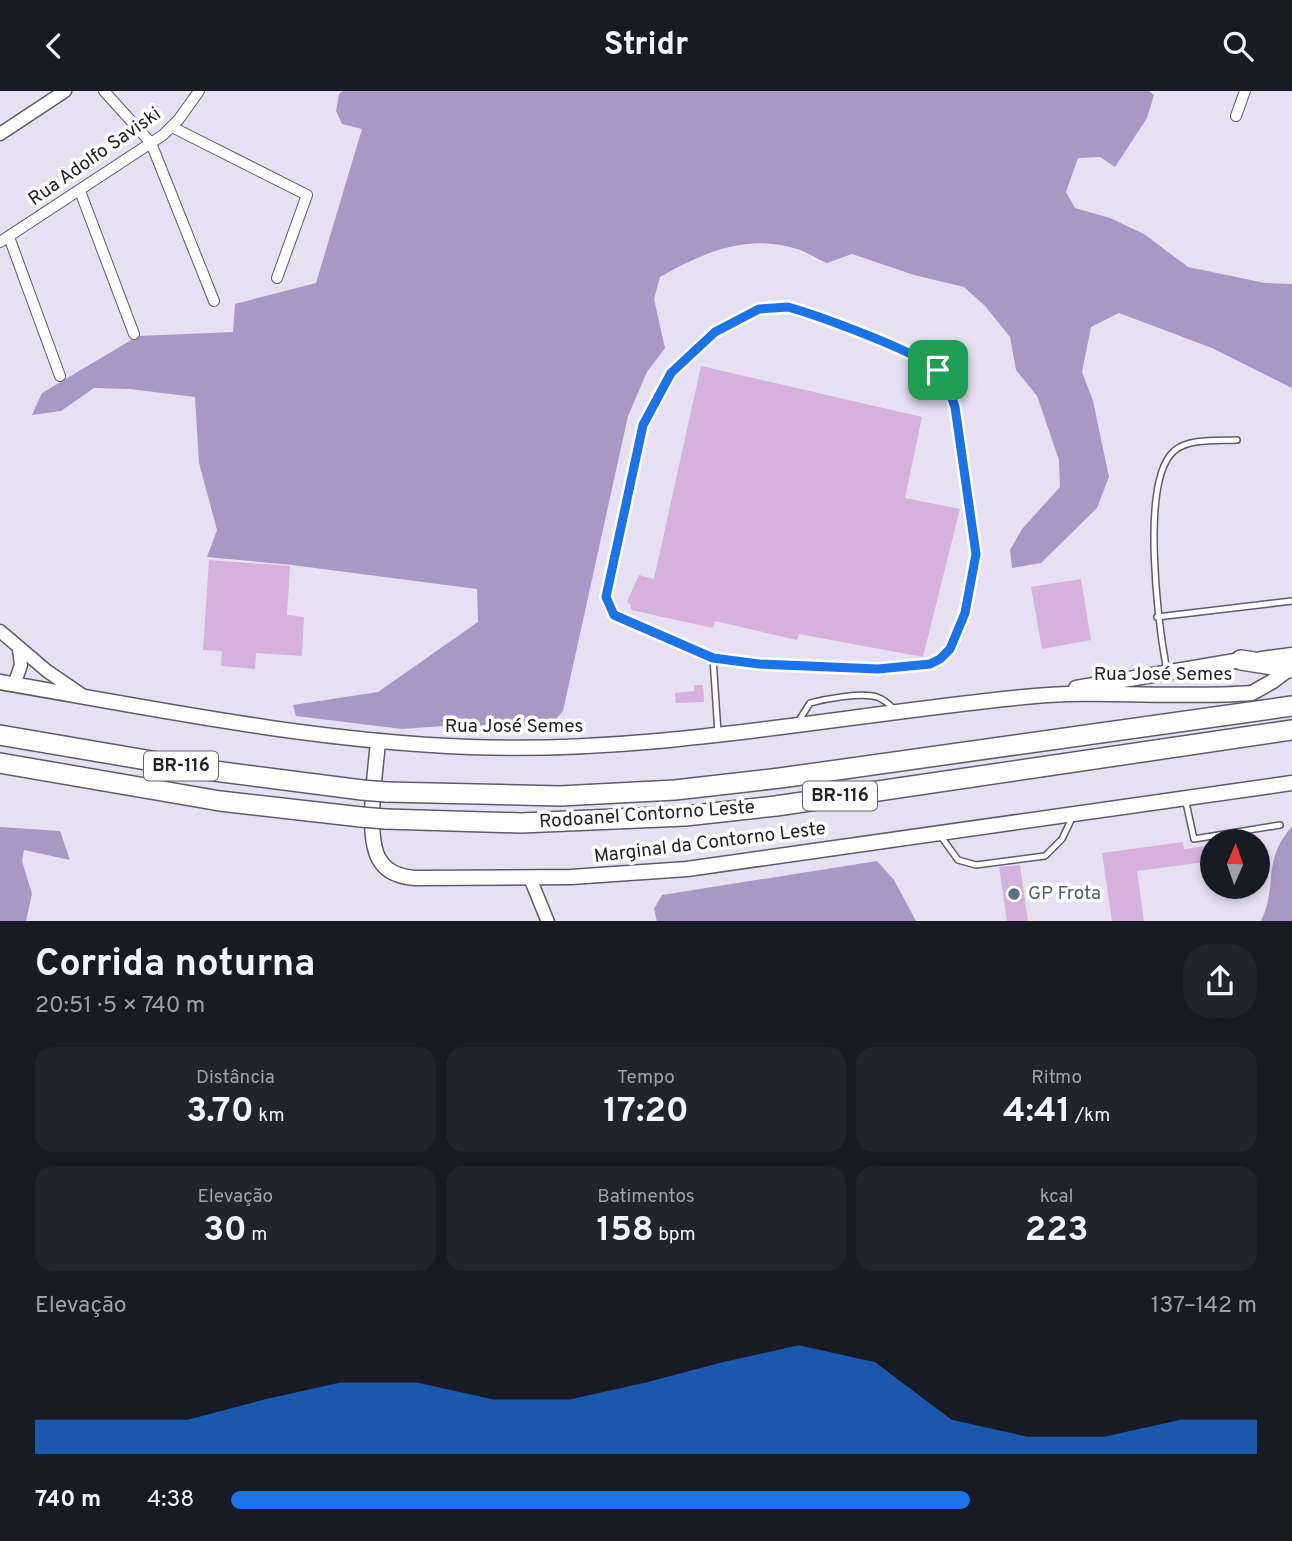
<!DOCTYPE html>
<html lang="pt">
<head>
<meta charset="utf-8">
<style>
	:root { --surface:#171b24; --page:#20242c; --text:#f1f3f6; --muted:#9ea1a6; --accent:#1a73e8 }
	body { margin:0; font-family:Overpass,sans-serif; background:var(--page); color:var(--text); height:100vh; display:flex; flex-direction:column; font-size:26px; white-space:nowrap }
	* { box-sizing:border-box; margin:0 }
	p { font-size:23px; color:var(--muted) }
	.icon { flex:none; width:38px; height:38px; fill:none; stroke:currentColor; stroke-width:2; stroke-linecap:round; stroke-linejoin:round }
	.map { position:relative; height:830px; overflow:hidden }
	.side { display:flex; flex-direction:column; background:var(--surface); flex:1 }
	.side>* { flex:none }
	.needle { width:46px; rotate:2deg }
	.buttons { position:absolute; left:1200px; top:738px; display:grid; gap:14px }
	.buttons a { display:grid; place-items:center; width:70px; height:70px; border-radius:50%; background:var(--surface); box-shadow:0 4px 10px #0003; font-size:35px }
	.pin { position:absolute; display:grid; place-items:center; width:60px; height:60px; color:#fff; margin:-30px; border-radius:14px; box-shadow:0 4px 10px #0006 }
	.round { display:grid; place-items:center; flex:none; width:74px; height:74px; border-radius:28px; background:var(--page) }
	.summary { display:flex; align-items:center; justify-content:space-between; height:119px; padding:0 35px }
	h1 { font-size:38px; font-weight:700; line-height:52px }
	.figures { display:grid; grid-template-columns:repeat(3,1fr); gap:10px; height:119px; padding:7px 35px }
	.figures div { display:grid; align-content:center; border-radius:18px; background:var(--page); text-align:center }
	.figures b { font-size:35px; font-weight:700 }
	.figures small { font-size:19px; font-weight:400 }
	.figures p { font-size:19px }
	.chart { height:196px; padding:14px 35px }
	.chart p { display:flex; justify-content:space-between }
	.chart svg { width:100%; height:126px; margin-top:7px; fill:var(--accent); opacity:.7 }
	ul { padding:0 35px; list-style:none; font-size:23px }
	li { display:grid; grid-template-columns:112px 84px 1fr; align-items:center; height:52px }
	li i { height:18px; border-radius:9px; background:var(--accent) }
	header { display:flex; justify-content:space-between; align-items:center; height:91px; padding:0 35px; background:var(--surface); font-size:32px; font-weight:700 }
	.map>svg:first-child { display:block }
	.forest { fill:#a997c6 }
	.building { fill:#d6b1db }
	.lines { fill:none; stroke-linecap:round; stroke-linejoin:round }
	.service-casing { stroke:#605a6a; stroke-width:8 }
	.minor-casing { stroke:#605a6a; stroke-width:12 }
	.tertiary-casing { stroke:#605a6a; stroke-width:15 }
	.secondary-casing { stroke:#605a6a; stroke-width:17 }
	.motorway-casing { stroke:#605a6a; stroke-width:22 }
	.service { stroke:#fff; stroke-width:5 }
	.minor { stroke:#fff; stroke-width:10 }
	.tertiary { stroke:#fff; stroke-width:12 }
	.secondary { stroke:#fff; stroke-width:14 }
	.motorway { stroke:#fff; stroke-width:19 }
	.motorway-bridge-casing { stroke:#605a6a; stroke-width:22; stroke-linecap:butt }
	.motorway-bridge { stroke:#fff; stroke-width:19 }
	.route-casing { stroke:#fff; stroke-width:14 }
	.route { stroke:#1a73e8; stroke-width:9 }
	.service-dot { fill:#5c6f8a; stroke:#fff; stroke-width:2.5 }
	.labels { text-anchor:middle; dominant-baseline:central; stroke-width:7; stroke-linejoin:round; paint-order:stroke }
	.shield { fill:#fff; stroke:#666569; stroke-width:2 }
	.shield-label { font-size:18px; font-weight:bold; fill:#252329 }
	.street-label { font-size:19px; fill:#252329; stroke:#fff }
	.service-label { font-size:19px; fill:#4e5e75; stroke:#fff; text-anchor:start }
</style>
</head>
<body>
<header><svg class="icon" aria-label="back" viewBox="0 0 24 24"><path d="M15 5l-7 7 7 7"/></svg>Stridr<svg class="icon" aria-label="search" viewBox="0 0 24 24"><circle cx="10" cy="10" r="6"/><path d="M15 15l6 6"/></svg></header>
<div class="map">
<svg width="1292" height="831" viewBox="0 0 1292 831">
	<rect width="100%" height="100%" fill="#e7e0f2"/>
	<g class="forest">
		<path d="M343 0H1149L1154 4 1147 27 1115 76 1100 66 1078 67 1066 101 1075 117 1110 127 1144 143 1188 176 1265 192 1292 193V297L1212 257 1119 222 1091 236 1082 281 1093 310 1109 386 1097 417 1041 472 1012 477 1010 459 1022 438 1060 396 1059 369 1037 305 1016 279 1010 246 985 215 964 196 914 184 852 163 827 172C817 168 807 161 797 158 747 142 702 162 660 186L654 208 665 257 647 281 628 325 563 620 550 635 457 634 402 638 296 625 293 614 378 601 478 531 477 498 292 474 207 466 217 439 199 372 195 306 130 298 94 297 61 320 32 324 42 302 138 245 233 241 235 213 316 192 362 38 342 33 336 20 339 3Z"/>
		<path d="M0 736 60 740 70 769 24 759 22 770 32 803 26 830H0Z"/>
		<path d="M1292 736V830H1261C1278 796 1262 767 1292 736Z"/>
		<path d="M877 770 894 789 916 830 657 831 654 818 662 804Z"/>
	</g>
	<g class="building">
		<path d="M701 275 922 326 905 407 960 418 923 566 799 543 797 549 715 530 713 537 631 519V514L627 511 639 484 654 488Z"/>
		<path d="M209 469 290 475 287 524 304 526 302 565 256 562 255 578 221 575 222 560 203 559Z"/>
		<path d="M1081 488 1091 549 1042 558 1031 496Z"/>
		<path d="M694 594H703L704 611 676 612 675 602 694 600Z"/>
		<path d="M1183 751 1184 758 1213 754V770L1137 780 1144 830H1112L1102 762Z"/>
		<path d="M1020 774 1028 830H1007L999 776Z"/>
	</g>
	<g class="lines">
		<g class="service-casing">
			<g id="service">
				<path d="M788 216C816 224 923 262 939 281 947 291 951 304 955 316L976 463 965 522 950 558 940 568 930 574 879 578 759 573 713 567 614 524 606 506 643 334 671 283 715 241 759 218Z"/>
				<path d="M1157 526 1292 510"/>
				<path d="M713 567 718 642"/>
				<path d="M1167 581C1159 537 1139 391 1174 360 1189 347 1218 350 1237 349"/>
				<path d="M798 631 810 612C825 608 862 601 877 606 883 608 890 614 895 619"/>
				<path d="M1185 707 1194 748 1280 734"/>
				<path d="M940 744 958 769 976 774 1045 765 1062 748 1073 725"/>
			</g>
		</g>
		<g class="minor-casing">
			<g id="minor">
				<path d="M104 0 151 52 214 210"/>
				<path d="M1236 25 1245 0"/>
				<path d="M172 36 307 104 277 187"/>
				<path d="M80 100 134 243"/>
				<path d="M9 146 60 285"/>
				<path d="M0 151 163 44 179 28 199 0"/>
			</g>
		</g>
		<g class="tertiary-casing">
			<g id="tertiary">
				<path d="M0 43 65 0"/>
				<path d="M0 540 47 580 85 606"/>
				<path d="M1261 567 1292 563"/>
				<path d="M14 594 21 574 19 558"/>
				<path d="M530 787 548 831"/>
			</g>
		</g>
		<g class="secondary-casing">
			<g id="secondary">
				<path d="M0 591C156 618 311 650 470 656 657 663 839 624 1024 606 1099 598 1176 608 1252 602L1273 590 1290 577"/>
				<path d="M1076 597 1241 569 1249 572"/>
				<path d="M378 650C376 679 364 749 381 771 389 783 402 786 415 787L571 786 687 778 1292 692"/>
			</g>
		</g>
		<g class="motorway-casing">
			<g id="motorway">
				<path d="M1241 569 1292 577"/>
				<path d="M0 644 199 678 362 699"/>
				<path d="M0 672 220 710 361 726"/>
				<path d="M386 701 560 705 675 699 780 687 1292 615"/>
				<path d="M385 728 521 732 685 725 776 715 1292 639"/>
			</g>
		</g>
		<use href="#service" class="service"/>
		<use href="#minor" class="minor"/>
		<use href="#tertiary" class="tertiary"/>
		<use href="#secondary" class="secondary"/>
		<use href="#motorway" class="motorway"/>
		<g class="motorway-bridge-casing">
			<g id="motorway-bridge">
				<path d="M362 699 386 701"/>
				<path d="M361 726 385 728"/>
			</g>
		</g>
		<use href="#motorway-bridge" class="motorway-bridge"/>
	</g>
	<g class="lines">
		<g class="route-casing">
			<path id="route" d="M788 216C816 224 923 262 939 281 947 291 951 304 955 316L976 463 965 522 950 558 940 568 930 573 878 578 759 573 713 567 614 524 606 506 643 334 671 282 715 241 759 218Z"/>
		</g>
		<use href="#route" class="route"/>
	</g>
	<circle class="service-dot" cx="1014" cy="803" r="7"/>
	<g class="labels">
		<g class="shield">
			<rect x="144" y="660.5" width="74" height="29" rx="5"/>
			<rect x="803" y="690.5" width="74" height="29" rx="5"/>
		</g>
		<g class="shield-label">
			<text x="181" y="675">BR-116</text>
			<text x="840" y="705">BR-116</text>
		</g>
		<g class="street-label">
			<text transform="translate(95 66) rotate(-35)">Rua Adolfo Saviski</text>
			<text x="1163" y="584">Rua José Semes</text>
			<text x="514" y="636">Rua José Semes</text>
			<text transform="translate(647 724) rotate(-4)">Rodoanel Contorno Leste</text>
			<text transform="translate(710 752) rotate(-7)">Marginal da Contorno Leste</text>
		</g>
		<g class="service-label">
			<text x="1028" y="803">GP Frota</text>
		</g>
	</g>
</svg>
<div class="buttons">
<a><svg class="needle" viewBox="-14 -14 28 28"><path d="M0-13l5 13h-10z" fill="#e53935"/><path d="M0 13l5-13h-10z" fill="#9ea1a6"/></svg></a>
</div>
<div class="pin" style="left:938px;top:279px;background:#1e9e55"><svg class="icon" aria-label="arrive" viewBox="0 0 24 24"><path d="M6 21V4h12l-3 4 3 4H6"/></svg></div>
</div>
<section class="side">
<div class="summary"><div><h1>Corrida noturna</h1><p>20:51 · 5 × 740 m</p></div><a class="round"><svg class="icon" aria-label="share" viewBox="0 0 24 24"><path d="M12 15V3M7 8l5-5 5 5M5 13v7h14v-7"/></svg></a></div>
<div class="figures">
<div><p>Distância</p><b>3.70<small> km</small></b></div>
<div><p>Tempo</p><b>17:20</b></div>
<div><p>Ritmo</p><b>4:41<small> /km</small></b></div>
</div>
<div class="figures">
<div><p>Elevação</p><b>30<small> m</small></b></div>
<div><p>Batimentos</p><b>158<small> bpm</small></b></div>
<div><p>kcal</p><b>223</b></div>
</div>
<div class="chart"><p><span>Elevação</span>137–142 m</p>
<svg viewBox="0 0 160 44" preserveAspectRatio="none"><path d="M0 44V32L10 32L20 32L30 25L40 19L50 19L60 25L70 25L80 19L90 12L100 6L110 12L120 32L130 38L140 38L150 32L160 32V44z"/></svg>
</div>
<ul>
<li><b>740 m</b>4:38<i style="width:72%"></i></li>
</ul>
</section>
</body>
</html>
